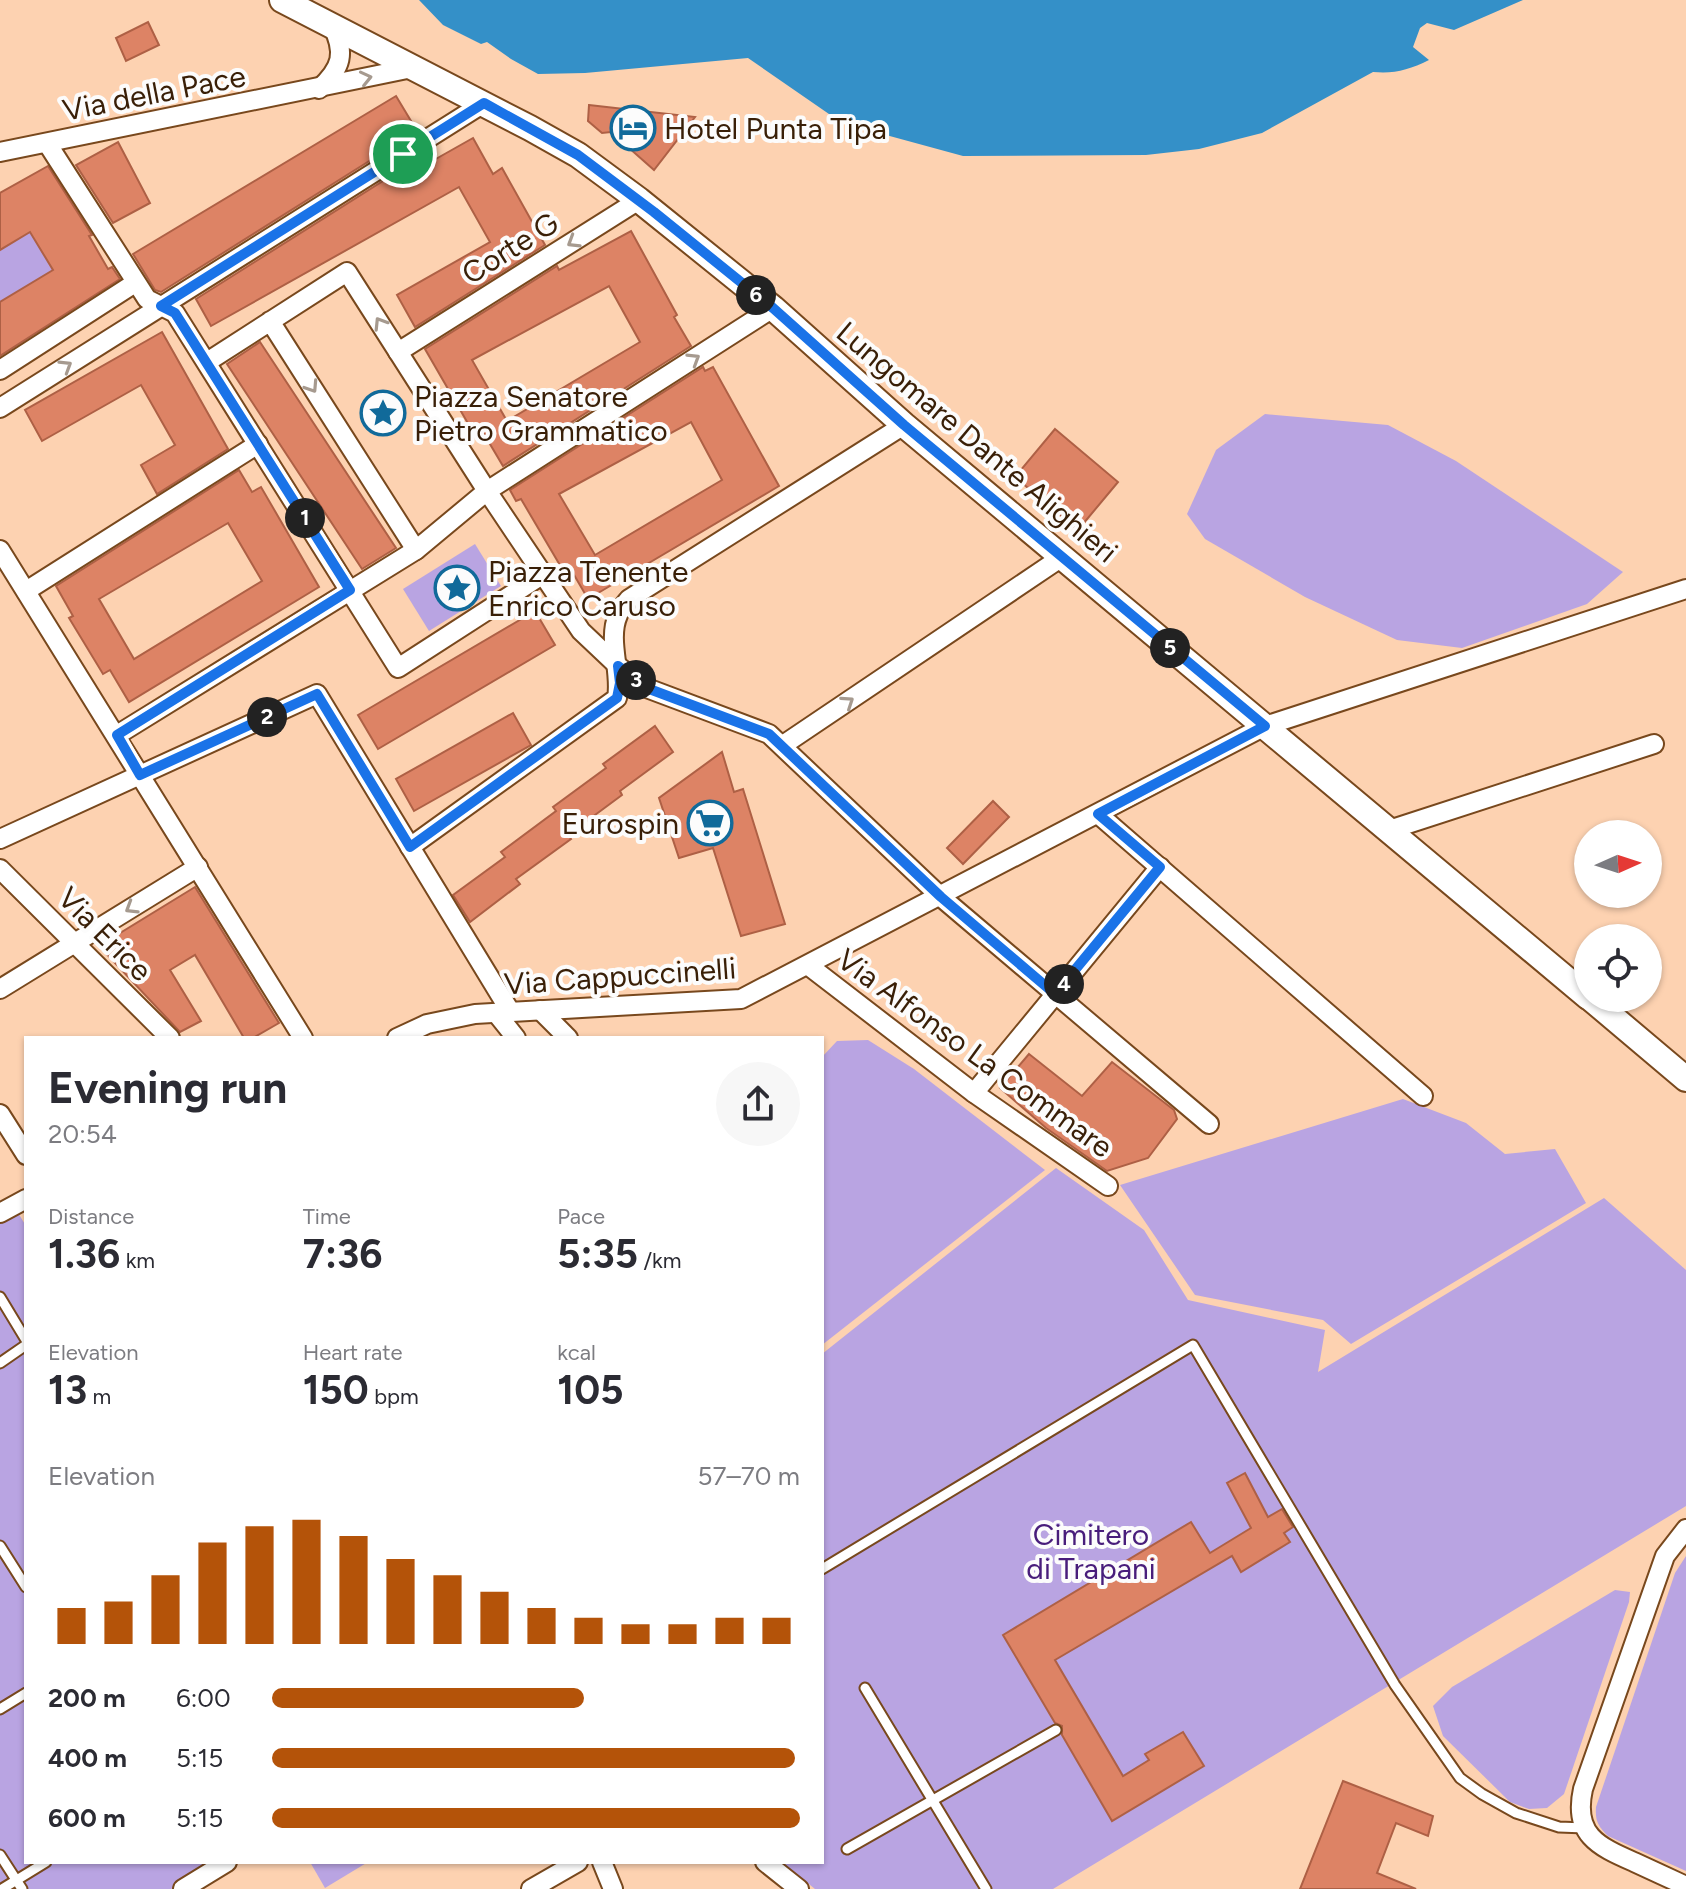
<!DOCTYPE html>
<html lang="en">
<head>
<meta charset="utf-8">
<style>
	:root { --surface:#fff; --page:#f7f7f7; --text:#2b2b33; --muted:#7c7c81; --accent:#b45309 }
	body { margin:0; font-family:Figtree,sans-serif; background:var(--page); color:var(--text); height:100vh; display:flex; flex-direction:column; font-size:30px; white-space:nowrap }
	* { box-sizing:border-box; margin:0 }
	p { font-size:26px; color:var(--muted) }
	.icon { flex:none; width:44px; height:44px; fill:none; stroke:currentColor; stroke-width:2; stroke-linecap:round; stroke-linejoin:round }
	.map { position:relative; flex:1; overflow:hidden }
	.sheet { position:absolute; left:24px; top:1036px; width:800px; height:828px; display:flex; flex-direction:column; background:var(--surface); border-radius:0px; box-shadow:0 2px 6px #0004 }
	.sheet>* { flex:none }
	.needle { width:52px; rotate:87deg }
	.controls { position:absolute; left:1574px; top:820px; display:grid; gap:16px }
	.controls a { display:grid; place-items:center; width:88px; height:88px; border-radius:50%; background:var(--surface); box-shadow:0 2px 6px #0004; font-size:40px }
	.pin { position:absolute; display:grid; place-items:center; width:68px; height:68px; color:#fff; margin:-34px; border:4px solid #fff; border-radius:50%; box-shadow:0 2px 8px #0007 }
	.km { position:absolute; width:40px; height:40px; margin:-20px; border-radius:50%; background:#222; color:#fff; font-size:22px; line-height:40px; text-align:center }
	.round { display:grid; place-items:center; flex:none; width:84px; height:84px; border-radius:42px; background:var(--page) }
	.head { display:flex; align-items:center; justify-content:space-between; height:136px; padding:0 24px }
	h1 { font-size:44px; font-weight:700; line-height:60px }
	.metrics { display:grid; grid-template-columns:repeat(3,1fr); gap:12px; height:136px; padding:8px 24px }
	.metrics div { display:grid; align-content:center }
	.metrics b { font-size:40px; font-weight:700 }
	.metrics small { font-size:22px; font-weight:400 }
	.metrics p { font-size:22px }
	.chart { height:224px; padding:16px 24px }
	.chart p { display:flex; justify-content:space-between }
	.chart svg { width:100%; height:144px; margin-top:8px; stroke:var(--accent); stroke-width:6 }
	ul { padding:0 24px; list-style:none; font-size:26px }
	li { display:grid; grid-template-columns:128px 96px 1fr; align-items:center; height:60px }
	li i { height:20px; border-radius:10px; background:var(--accent) }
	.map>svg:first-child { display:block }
	.green { fill:#b9a4e2 }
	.water { fill:#3490c8 }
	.building { fill:#dd8365; stroke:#ae6045; stroke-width:2; fill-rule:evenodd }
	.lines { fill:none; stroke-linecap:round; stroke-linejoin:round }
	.lane-casing { stroke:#78481d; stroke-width:13 }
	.street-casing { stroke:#78481d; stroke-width:22 }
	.secondary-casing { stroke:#78481d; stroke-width:28 }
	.lane { stroke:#fff; stroke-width:9 }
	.street { stroke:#fff; stroke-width:18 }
	.secondary { stroke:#fff; stroke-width:24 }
	.oneway { stroke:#a69a8f }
	.route-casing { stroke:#fff; stroke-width:16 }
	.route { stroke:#1a73e8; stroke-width:10 }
	.labels { text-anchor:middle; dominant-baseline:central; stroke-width:8; stroke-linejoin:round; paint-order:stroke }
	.street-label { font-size:30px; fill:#391f07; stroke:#fcfcfc }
	.poi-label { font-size:30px; fill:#391f07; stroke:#fcfcfc; text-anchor:start }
	.park-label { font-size:30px; fill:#481d7b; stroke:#fcfcfc }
</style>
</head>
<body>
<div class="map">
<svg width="1686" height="1889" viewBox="0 0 1686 1889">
	<rect width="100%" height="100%" fill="#fdd2b1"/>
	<g class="green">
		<path d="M30 232 53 270 0 302V250Z"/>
		<path d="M1265 414 1388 425 1456 461 1623 572 1587 604 1462 648 1397 640 1305 597 1205 539 1187 514 1216 450Z"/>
		<path d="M475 544 501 586 429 631 403 589Z"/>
		<path d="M868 1040 914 1069 1045 1170 822 1345V1057L837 1041Z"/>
		<path d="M1403 1099 1466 1123 1505 1154 1555 1149 1586 1203 1351 1344 1323 1320 1195 1295 1120 1185Z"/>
		<path d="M1056 1168 1144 1230 1188 1300 1325 1330 1318 1372 1604 1198 1686 1270V1506L1053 1889H815L782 1862H822V1354Z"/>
		<path d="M17 1211 26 1226V1862H215L171 1889H0V1221Z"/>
		<path d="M1686 1556V1871L1608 1836C1598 1826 1595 1821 1596 1807L1675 1573Z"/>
		<path d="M1615 1590 1630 1592 1629 1602 1564 1794 1547 1808 1529 1809 1510 1802 1443 1736 1433 1706 1452 1687Z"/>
		<path d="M310 1862H368L325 1888Z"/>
	</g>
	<path class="water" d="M419 0H1523L1454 30 1427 23 1420 28 1413 47 1429 60C1409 70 1394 74 1373 72L1262 133 1199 149 1146 155 963 156 842 123 748 58 585 73 538 74 511 59 487 42 481 44 443 25Z"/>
	<g class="building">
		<path d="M148 22 159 45 126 61 116 38Z"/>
		<path d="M396 96 417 131 161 292 155 290 133 254Z"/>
		<path d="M589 105 695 117 654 170 611 132 602 133 588 121Z"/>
		<path d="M473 138 493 174 502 168 545 245 415 327 397 295 490 242 459 187 211 326 196 299 429 152 434 160Z"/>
		<path d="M118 142 150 203 113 223 76 165Z"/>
		<path d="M48 166 92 235 89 236 108 269 112 267 120 279 0 356V302L53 270 30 232 0 250V193Z"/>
		<path d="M631 231 677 315 674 317 691 346 503 466 484 434 477 439 425 349 557 266 559 270ZM609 286 640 342 507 421 472 360Z"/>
		<path d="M162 332 228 449 157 494 141 465 175 445 141 385 42 441 25 410Z"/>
		<path d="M260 342 396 548 362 569 227 364Z"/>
		<path d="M703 367 705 371 713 367 779 486 588 599 570 568 564 572 521 499 516 501 510 490ZM691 422 722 480 595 555 559 494Z"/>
		<path d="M1055 429 1118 482 1078 530 1015 477Z"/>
		<path d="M239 470 252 492 261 487 319 587 129 702 110 670 103 674 69 618 73 616 56 586ZM228 523 262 581 134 659 99 599Z"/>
		<path d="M535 611 555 645 378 749 358 715Z"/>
		<path d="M513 713 531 745 414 811 396 779Z"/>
		<path d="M655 726 673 752 620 791 622 795 568 835 571 839 516 879 520 884 470 922 453 895 505 857 501 852 556 811 553 807 606 768 603 764Z"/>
		<path d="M722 752 734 792 743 789 785 924 741 936 713 848 679 858 659 798Z"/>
		<path d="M993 801 1009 817 963 864 947 848Z"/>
		<path d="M195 887 279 1023 253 1038H244L195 955 170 970 201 1021 180 1032 99 946Z"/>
		<path d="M1029 1054 1082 1096 1112 1062 1174 1110 1177 1119 1148 1158 1107 1171 1046 1128 1000 1088Z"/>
		<path d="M1245 1473 1268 1517 1282 1509 1293 1527 1284 1533 1290 1542 1241 1572 1232 1556 1055 1660 1123 1776 1149 1760 1145 1754 1183 1732 1204 1766 1112 1821 1062 1735V1726L1055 1723 1003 1635 1191 1522 1210 1553 1251 1528 1227 1483Z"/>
		<path d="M1343 1781 1433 1816 1428 1836 1396 1823 1377 1873 1416 1889H1300Z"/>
	</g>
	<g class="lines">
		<g class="lane-casing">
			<g id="lane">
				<path d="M0 1297 26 1340"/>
				<path d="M0 1363 26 1345"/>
				<path d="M0 1546 26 1587"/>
				<path d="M822 1569 1193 1345 1395 1685 1460 1778 1482 1794 1516 1813 1559 1827 1585 1828"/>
				<path d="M865 1688 986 1889"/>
				<path d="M0 1709 26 1693"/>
				<path d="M847 1849 1056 1730"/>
				<path d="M0 1855 22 1889"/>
				<path d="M2 1889 46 1862"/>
			</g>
		</g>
		<g class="street-casing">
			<g id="street">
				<path d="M319 89C342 68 346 53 332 25"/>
				<path d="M47 143 147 299 175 313 398 668 542 575"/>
				<path d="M0 152 412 68"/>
				<path d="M773 308 487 491 581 631 618 666 644 687 769 734 941 897 1209 1124"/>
				<path d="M398 352 639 200"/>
				<path d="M207 362 347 272 487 491 416 550 270 321"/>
				<path d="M0 370 135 283"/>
				<path d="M0 408 484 103"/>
				<path d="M0 550 303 1038"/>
				<path d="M26 591 258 444"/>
				<path d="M117 735 416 550"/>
				<path d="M783 745 1062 557"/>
				<path d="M1098 814 1423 1096"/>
				<path d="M1389 830 1654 744"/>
				<path d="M0 839 317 694 510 1011"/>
				<path d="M410 847 617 698C622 672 607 640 618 615 620 609 626 603 629 599L904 425"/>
				<path d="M0 869 170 1038"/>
				<path d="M809 966 974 1093 1108 1186"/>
				<path d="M0 989 198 867"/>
				<path d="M540 1010 568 1038"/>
				<path d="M496 1013 516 1038"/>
				<path d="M397 1038 427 1024 475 1014 741 999 1265 726 1686 589"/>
				<path d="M974 1093 1160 867"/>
				<path d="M0 1114 26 1155"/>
				<path d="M0 1213 26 1199"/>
				<path d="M1686 1529 1665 1556 1583 1789C1573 1834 1597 1846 1634 1862 1651 1870 1669 1878 1686 1886"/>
				<path d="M602 1862 613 1889"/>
				<path d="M765 1862 799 1889"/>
				<path d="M183 1889 227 1862"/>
				<path d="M531 1889 578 1862"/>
			</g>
		</g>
		<g class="secondary-casing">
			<g id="secondary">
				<path d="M282 0 530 128 578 155 639 200 773 308 904 425 1588 997"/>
				<path d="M1590 998 1686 1079"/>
			</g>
		</g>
		<use href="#lane" class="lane"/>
		<use href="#street" class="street"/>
		<use href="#secondary" class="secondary"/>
	</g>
	<defs><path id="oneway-chevron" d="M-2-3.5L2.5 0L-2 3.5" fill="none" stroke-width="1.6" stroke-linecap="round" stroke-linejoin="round" transform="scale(2)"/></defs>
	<g class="oneway">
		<use href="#oneway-chevron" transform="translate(366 78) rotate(-13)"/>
		<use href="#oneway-chevron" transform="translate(573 242) rotate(148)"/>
		<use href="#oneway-chevron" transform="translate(380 323) rotate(-122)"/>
		<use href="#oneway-chevron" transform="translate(694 359) rotate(-32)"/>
		<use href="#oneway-chevron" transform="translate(66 366) rotate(-32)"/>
		<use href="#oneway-chevron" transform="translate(312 387) rotate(57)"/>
		<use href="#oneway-chevron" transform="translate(848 702) rotate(-34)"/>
		<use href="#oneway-chevron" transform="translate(131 908) rotate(148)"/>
	</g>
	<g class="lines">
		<g class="route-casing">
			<path id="route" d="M484 103 578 155 654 212 773 308 904 425 1265 726 1098 814 1160 867 1055 994 941 897 769 734 644 687 618 666 620 683 617 698 410 847 317 694 140 775 117 735 350 590 175 313 161 306Z"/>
		</g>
		<use href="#route" class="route"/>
	</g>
	<defs>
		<g id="hotel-ring" transform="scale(2.3)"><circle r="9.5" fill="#fcfcfc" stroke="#116a9a" stroke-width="1.5"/><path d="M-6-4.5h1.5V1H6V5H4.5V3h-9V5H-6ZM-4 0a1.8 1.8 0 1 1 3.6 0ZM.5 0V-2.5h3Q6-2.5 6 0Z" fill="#116a9a"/></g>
		<g id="sight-ring" transform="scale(2.3)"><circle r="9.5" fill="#fcfcfc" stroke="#116a9a" stroke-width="1.5"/><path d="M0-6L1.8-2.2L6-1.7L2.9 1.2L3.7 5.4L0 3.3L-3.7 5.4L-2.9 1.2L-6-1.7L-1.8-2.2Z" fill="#116a9a"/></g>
		<g id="supermarket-ring" transform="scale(2.3)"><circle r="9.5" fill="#fcfcfc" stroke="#116a9a" stroke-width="1.5"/><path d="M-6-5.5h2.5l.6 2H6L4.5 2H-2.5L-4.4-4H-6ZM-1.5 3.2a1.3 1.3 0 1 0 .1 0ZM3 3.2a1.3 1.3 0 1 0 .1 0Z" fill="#116a9a"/></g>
	</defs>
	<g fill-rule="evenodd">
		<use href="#hotel-ring" x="633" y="128"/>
		<use href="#sight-ring" x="383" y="413"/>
		<use href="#sight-ring" x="457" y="588"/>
		<use href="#supermarket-ring" x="710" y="823"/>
	</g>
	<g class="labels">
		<g class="street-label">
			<text transform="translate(154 93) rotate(-11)">Via della Pace</text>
			<text transform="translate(510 248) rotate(-32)">Corte G</text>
			<text transform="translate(977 442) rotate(40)">Lungomare Dante Alighieri</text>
			<text transform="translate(105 934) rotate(45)">Via Erice</text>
			<text transform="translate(620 976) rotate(-4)">Via Cappuccinelli</text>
			<text transform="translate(975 1053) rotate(36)">Via Alfonso La Commare</text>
		</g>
		<g class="poi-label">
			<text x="664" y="128">Hotel Punta Tipa</text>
			<text x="414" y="396">Piazza Senatore<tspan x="414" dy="34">Pietro Grammatico</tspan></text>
			<text x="488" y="571">Piazza Tenente<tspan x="488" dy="34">Enrico Caruso</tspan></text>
			<text x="679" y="823" text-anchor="end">Eurospin</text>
		</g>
		<g class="park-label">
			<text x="1091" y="1534">Cimitero<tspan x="1091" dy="34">di Trapani</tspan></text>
		</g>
	</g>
</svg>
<div class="controls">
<a><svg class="needle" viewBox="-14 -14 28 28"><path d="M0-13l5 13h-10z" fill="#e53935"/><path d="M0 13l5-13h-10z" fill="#7c7c81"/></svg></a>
<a><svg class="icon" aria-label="locate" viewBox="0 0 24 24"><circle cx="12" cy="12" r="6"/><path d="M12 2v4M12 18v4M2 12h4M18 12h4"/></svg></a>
</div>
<div class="pin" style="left:403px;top:154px;background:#1e9e55"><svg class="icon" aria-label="arrive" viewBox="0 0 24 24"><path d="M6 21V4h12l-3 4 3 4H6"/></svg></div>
<b class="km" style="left:305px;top:518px">1</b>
<b class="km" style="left:267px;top:717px">2</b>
<b class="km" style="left:636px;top:680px">3</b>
<b class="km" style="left:1064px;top:984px">4</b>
<b class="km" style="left:1170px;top:648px">5</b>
<b class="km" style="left:756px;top:295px">6</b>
<section class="sheet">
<div class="head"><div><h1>Evening run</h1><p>20:54</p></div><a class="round"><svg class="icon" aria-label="share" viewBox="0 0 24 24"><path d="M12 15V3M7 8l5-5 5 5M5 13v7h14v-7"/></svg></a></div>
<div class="metrics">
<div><p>Distance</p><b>1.36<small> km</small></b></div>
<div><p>Time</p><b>7:36</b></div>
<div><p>Pace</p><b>5:35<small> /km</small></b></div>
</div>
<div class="metrics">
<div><p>Elevation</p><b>13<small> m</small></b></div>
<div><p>Heart rate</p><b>150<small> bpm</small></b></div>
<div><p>kcal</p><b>105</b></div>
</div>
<div class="chart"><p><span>Elevation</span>57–70 m</p>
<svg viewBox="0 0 160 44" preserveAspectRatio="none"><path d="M5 44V33M15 44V31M25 44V23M35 44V13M45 44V8M55 44V6M65 44V11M75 44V18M85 44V23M95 44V28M105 44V33M115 44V36M125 44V38M135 44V38M145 44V36M155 44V36"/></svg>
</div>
<ul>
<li><b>200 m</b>6:00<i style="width:59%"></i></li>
<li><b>400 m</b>5:15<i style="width:99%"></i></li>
<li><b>600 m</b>5:15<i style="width:100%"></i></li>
</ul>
</section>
</div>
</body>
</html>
